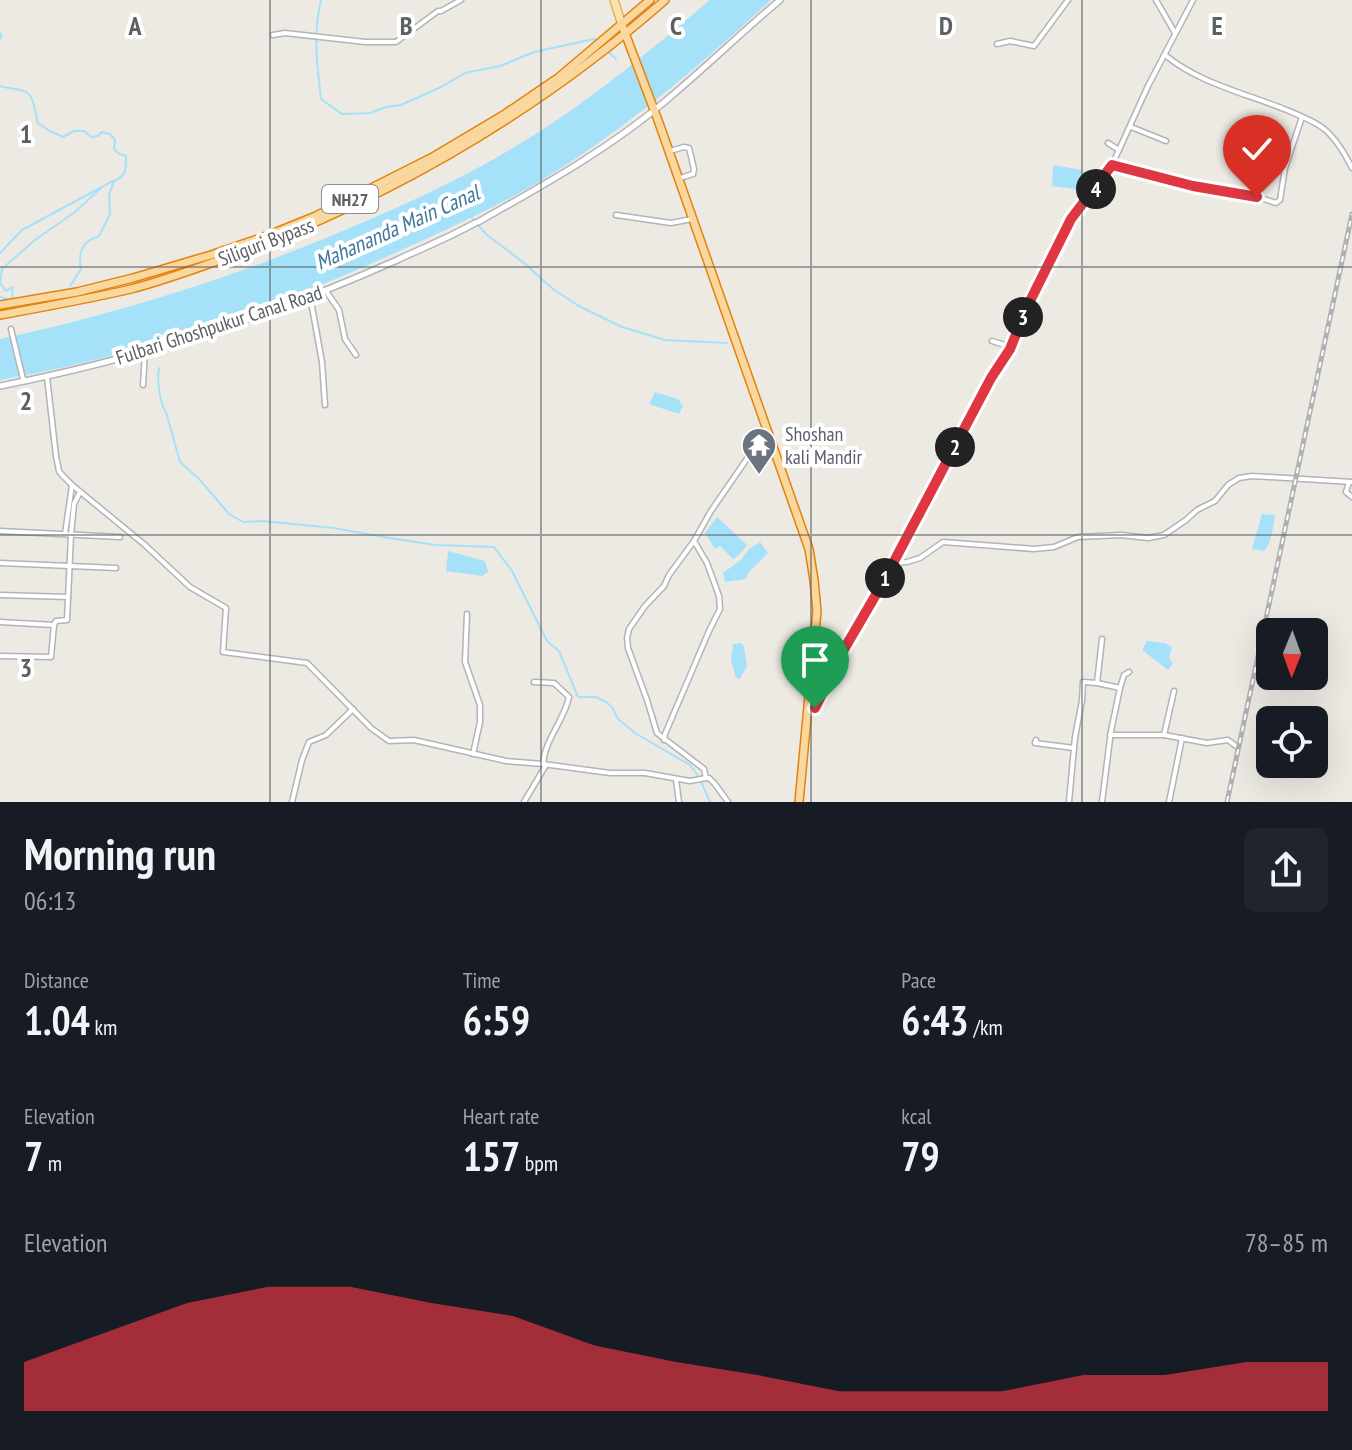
<!DOCTYPE html>
<html lang="en">
<head>
<meta charset="utf-8">
<style>
	:root { --surface:#171b24; --page:#20242c; --text:#f1f3f6; --muted:#9ea1a6; --accent:#df3742 }
	body { margin:0; font-family:"PT Sans Narrow",sans-serif; background:var(--page); color:var(--text); height:100vh; display:flex; flex-direction:column; font-size:30px; white-space:nowrap }
	* { box-sizing:border-box; margin:0 }
	p { font-size:26px; color:var(--muted) }
	.icon { flex:none; width:44px; height:44px; fill:none; stroke:currentColor; stroke-width:2; stroke-linecap:round; stroke-linejoin:round }
	.map { position:relative; height:802px; overflow:hidden }
	.panel { display:flex; flex-direction:column; background:var(--surface); flex:1 }
	.panel>* { flex:none }
	.needle { width:52px; rotate:181deg }
	.fabs { position:absolute; left:1256px; top:618px; display:grid; gap:16px }
	.fabs a { display:grid; place-items:center; width:72px; height:72px; border-radius:12px; background:var(--surface); box-shadow:0 8px 32px #0002; font-size:40px }
	.pin { position:absolute; display:grid; place-items:center; width:68px; height:68px; color:#fff; margin:-82px -34px; border-radius:50% 50% 50% 0; rotate:-45deg; box-shadow:0 0 8px #0007 }
	.pin .icon { rotate:45deg }
	.km { position:absolute; width:40px; height:40px; margin:-20px; border-radius:50%; background:#222; color:#fff; font-size:22px; line-height:40px; text-align:center }
	.round { display:grid; place-items:center; flex:none; width:84px; height:84px; border-radius:12px; background:var(--page) }
	.head { display:flex; align-items:center; justify-content:space-between; height:136px; padding:0 24px }
	h1 { font-size:44px; font-weight:700; line-height:60px }
	.metrics { display:grid; grid-template-columns:repeat(3,1fr); gap:12px; height:136px; padding:8px 24px }
	.metrics div { display:grid; align-content:center }
	.metrics b { font-size:40px; font-weight:700 }
	.metrics small { font-size:22px; font-weight:400 }
	.metrics p { font-size:22px }
	.chart { height:224px; padding:16px 24px }
	.chart p { display:flex; justify-content:space-between }
	.chart svg { width:100%; height:144px; margin-top:8px; fill:var(--accent); opacity:.7 }
	.map>svg:first-child { display:block }
	.water { fill:#a6e1fa }
	.lines { fill:none; stroke-linecap:round; stroke-linejoin:round }
	.stream { stroke:#a6e1fa; stroke-width:2 }
	.minor-casing { stroke:#b1b4b8; stroke-width:7 }
	.tertiary-casing { stroke:#b1b4b8; stroke-width:8 }
	.primary-casing { stroke:#e9af60; stroke-width:10 }
	.trunk-casing { stroke:#e4820d; stroke-width:10 }
	.minor { stroke:#fff; stroke-width:4 }
	.tertiary { stroke:#fff; stroke-width:5 }
	.primary { stroke:#fae2ab; stroke-width:7 }
	.trunk { stroke:#f8d89e; stroke-width:7 }
	.rail-casing { stroke:#b0b1b1; stroke-width:5 }
	.rail { stroke:#fff; stroke-width:2; stroke-dasharray:6; stroke-linecap:butt }
	.route-casing { stroke:#fff; stroke-width:16 }
	.route { stroke:#df3742; stroke-width:10 }
	.grid { fill:none; stroke:#5b6063; stroke-width:2; stroke-opacity:0.55 }
	.labels { text-anchor:middle; dominant-baseline:central; stroke-width:8; stroke-linejoin:round; paint-order:stroke }
	.shield { fill:#fff; stroke:#8c9092; stroke-width:2 }
	.shield-label { font-size:18px; font-weight:bold; fill:#5b6063 }
	.street-label { font-size:20px; fill:#5b6063; stroke:#fff }
	.worship-label { font-size:20px; fill:#5b616d; stroke:#fff; text-anchor:start }
	.water-label { font-size:22px; font-style:italic; fill:#3f789a; stroke:#fff }
	.grid-label { font-size:26px; text-anchor:middle; font-weight:bold; fill:#5b6063; stroke:#fff; stroke-width:8; stroke-linejoin:round; paint-order:stroke }
</style>
</head>
<body>
<div class="map">
<svg width="1352" height="802" viewBox="0 0 1352 802">
	<rect width="100%" height="100%" fill="#ede9e3"/>
	<g class="water">
		<path d="M710 0H771C708 58 641 116 569 163 515 199 455 226 397 252 271 310 137 356 0 380V339C125 312 247 273 364 222 425 196 486 166 542 130 602 91 656 46 710 0Z"/>
		<path d="M1053 165 1082 170 1086 181 1082 190 1052 186Z"/>
		<path d="M655 392 678 399 683 406 679 414 649 404Z"/>
		<path d="M1262 514 1275 515C1273 527 1272 542 1264 551L1252 549Z"/>
		<path d="M717 517 747 545 740 554 733 559 720 546 715 549 705 533Z"/>
		<path d="M760 542 768 553 749 572 746 579 725 582 723 573 741 560 749 549Z"/>
		<path d="M448 551 485 561 488 572 482 576 446 571Z"/>
		<path d="M1147 641 1165 643 1172 647 1169 658 1173 663 1168 670 1142 650Z"/>
		<path d="M741 643 744 647 747 666 740 679 736 678 731 660 733 644Z"/>
	</g>
	<g class="lines">
		<g class="stream">
			<path d="M321 0C313 33 317 65 321 99L342 114 370 113 386 107 401 105 441 87 465 73 500 66 534 52 594 39 598 41"/>
			<path d="M0 32 1 36 0 39"/>
			<path d="M608 51 616 59"/>
			<path d="M0 86C8 89 19 88 26 92 35 97 35 114 38 123L50 131 63 137 74 131H84L91 137 98 136 102 132 110 134 115 140 114 149 119 154 126 156C126 170 127 175 114 181L109 195 110 214 99 236C82 241 78 252 81 269L70 286"/>
			<path d="M472 218 486 234 524 263 553 289 579 306 622 327 665 340 727 343"/>
			<path d="M0 253 22 230 113 181"/>
			<path d="M0 297 7 299"/>
			<path d="M13 307 12 287 6 291 0 283 2 269 35 240 75 212 101 188"/>
			<path d="M159 368C157 379 159 402 166 412L180 462 199 479 229 514 243 522 262 521 334 528 389 538 436 545 494 547 512 571 547 641 559 651 578 697H596L606 702 612 707 618 719 635 733 690 765 699 777 710 802"/>
		</g>
		<g class="minor-casing">
			<g id="minor">
				<path d="M1156 0 1175 33"/>
				<path d="M273 35 285 33 365 42H396L438 11H441L461 0"/>
				<path d="M997 44 1010 41 1034 46 1068 0"/>
				<path d="M1165 55C1199 83 1244 93 1284 109 1296 114 1312 120 1323 128 1336 138 1345 154 1352 168"/>
				<path d="M1131 127 1166 141"/>
				<path d="M1108 143 1119 150"/>
				<path d="M670 151 684 147 689 148 694 169 693 174 680 178"/>
				<path d="M1112 165 1193 186 1249 194 1276 203 1280 200 1285 168 1302 117"/>
				<path d="M616 215 671 223 692 219"/>
				<path d="M326 291 339 310 345 339 356 355"/>
				<path d="M310 296 322 362 325 405"/>
				<path d="M11 329 23 379 25 380"/>
				<path d="M992 341 1011 347"/>
				<path d="M47 377 56 456 59 471 62 475 72 485 145 545 190 587 226 608 223 652 307 663 371 728 389 741 414 740 506 761 543 764 610 773H645L690 781 706 778"/>
				<path d="M143 385 145 351"/>
				<path d="M1349 482 1346 492 1352 497"/>
				<path d="M0 531 120 537"/>
				<path d="M65 534 72 485"/>
				<path d="M0 563 116 568"/>
				<path d="M892 563 907 562 920 558 943 542 1034 549 1054 547 1078 537 1121 535 1148 538 1164 535 1186 520 1197 510 1215 501 1228 485 1239 478 1252 476 1352 482"/>
				<path d="M0 595 68 597"/>
				<path d="M467 614 465 662 480 705V722L473 754"/>
				<path d="M0 622 54 625 56 621 67 620 71 535 74 504 80 492"/>
				<path d="M0 656 51 657 54 625"/>
				<path d="M534 682 554 683 569 697C564 721 545 739 543 764"/>
				<path d="M1120 688 1124 675 1129 672"/>
				<path d="M808 716 822 696 843 651 881 586 991 378 1010 349 1029 303 1071 219 1113 163 1148 86 1193 0"/>
				<path d="M1110 735H1164L1207 743 1228 740 1236 746"/>
				<path d="M1164 735 1174 691"/>
				<path d="M664 740 665 734 709 631 720 609 719 596 714 582 707 563 694 541"/>
				<path d="M1036 740 1035 743 1074 748"/>
				<path d="M676 780 679 802"/>
				<path d="M292 802 302 760 309 742 326 735 353 709"/>
				<path d="M524 802 546 765"/>
				<path d="M728 802 715 784 709 778H706L704 769 657 733 647 700 628 648 627 638 629 629 645 606 664 586 669 575 694 541 711 511 766 431"/>
				<path d="M1069 802 1075 737 1082 701 1083 682 1097 683"/>
				<path d="M1102 802 1111 731 1120 688 1097 683 1102 639"/>
				<path d="M1169 802 1182 738"/>
			</g>
		</g>
		<g class="tertiary-casing">
			<g id="tertiary">
				<path d="M478 222C544 185 612 147 669 98 707 66 742 32 780 0"/>
				<path d="M0 386C137 359 270 317 397 260 423 248 450 237 475 223"/>
			</g>
		</g>
		<g class="primary-casing">
			<path id="primary" d="M614 0 622 25"/>
		</g>
		<g class="trunk-casing">
			<g id="trunk">
				<path d="M622 25 659 123 809 549 814 580 817 611 799 802"/>
				<path d="M0 305 77 292 133 278 211 255 269 235 316 216 431 158 505 114 558 78 650 0"/>
				<path d="M0 315C44 307 88 299 131 289 166 280 200 267 234 255 394 196 537 112 665 0"/>
			</g>
		</g>
		<use href="#minor" class="minor"/>
		<use href="#tertiary" class="tertiary"/>
		<use href="#primary" class="primary"/>
		<use href="#trunk" class="trunk"/>
		<g class="rail-casing">
			<path id="rail" d="M1227 802 1352 214"/>
		</g>
		<use href="#rail" class="rail"/>
	</g>
	<g class="lines">
		<g class="route-casing">
			<path id="route" d="M815 708 843 651 881 586 991 378 1010 349 1029 303 1071 219 1112 165 1193 186 1257 197"/>
		</g>
		<use href="#route" class="route"/>
	</g>
	<path class="grid" d="M270 0V802M541 0V802M811 0V802M1082 0V802M0 267H1352M0 535H1352"/>
	<defs>
		<g id="temple-pin" transform="scale(1.8)"><path d="M0 17L-7.5 6A9.5 9.5 0 1 1 7.5 6Z" fill="#6b7280" stroke="#fff"/><path d="M0-6L5-2H3V0L6.5 2.5H4V6H1.5V3h-3V6H-4V2.5H-6.5L-3 0V-2H-5Z" fill="#fff"/></g>
	</defs>
	<g fill-rule="evenodd">
		<use href="#temple-pin" x="759" y="445"/>
	</g>
	<g class="labels">
		<rect class="shield" x="322" y="185" width="56" height="28" rx="6"/>
		<g class="shield-label">
			<text x="350" y="199">NH27</text>
		</g>
		<g class="street-label">
			<text transform="translate(266 242) rotate(-21)">Siliguri Bypass</text>
			<text transform="translate(219 325) rotate(-18)">Fulbari Ghoshpukur Canal Road</text>
		</g>
		<g class="worship-label">
			<text x="785" y="434">Shoshan<tspan x="785" dy="23">kali Mandir</tspan></text>
		</g>
		<g class="water-label">
			<text transform="translate(397 227) rotate(-24)">Mahananda Main Canal</text>
		</g>
	</g>
	<g class="grid-label">
		<text x="135" y="35">A</text>
		<text x="406" y="35">B</text>
		<text x="676" y="35">C</text>
		<text x="946" y="35">D</text>
		<text x="1217" y="35">E</text>
		<text x="26" y="143">1</text>
		<text x="26" y="410">2</text>
		<text x="26" y="677">3</text>
	</g>
</svg>
<div class="fabs">
<a><svg class="needle" viewBox="-14 -14 28 28"><path d="M0-13l5 13h-10z" fill="#e53935"/><path d="M0 13l5-13h-10z" fill="#9ea1a6"/></svg></a>
<a><svg class="icon" aria-label="locate" viewBox="0 0 24 24"><circle cx="12" cy="12" r="6"/><path d="M12 2v4M12 18v4M2 12h4M18 12h4"/></svg></a>
</div>
<div class="pin" style="left:815px;top:708px;background:#1e9e55"><svg class="icon" aria-label="arrive" viewBox="0 0 24 24"><path d="M6 21V4h12l-3 4 3 4H6"/></svg></div>
<div class="pin" style="left:1257px;top:197px;background:#d93025"><svg class="icon" aria-label="check" viewBox="0 0 24 24"><path d="M5 12l5 5 9-10"/></svg></div>
<b class="km" style="left:885px;top:578px">1</b>
<b class="km" style="left:955px;top:447px">2</b>
<b class="km" style="left:1023px;top:317px">3</b>
<b class="km" style="left:1096px;top:189px">4</b>
</div>
<section class="panel">
<div class="head"><div><h1>Morning run</h1><p>06:13</p></div><a class="round"><svg class="icon" aria-label="share" viewBox="0 0 24 24"><path d="M12 15V3M7 8l5-5 5 5M5 13v7h14v-7"/></svg></a></div>
<div class="metrics">
<div><p>Distance</p><b>1.04<small> km</small></b></div>
<div><p>Time</p><b>6:59</b></div>
<div><p>Pace</p><b>6:43<small> /km</small></b></div>
</div>
<div class="metrics">
<div><p>Elevation</p><b>7<small> m</small></b></div>
<div><p>Heart rate</p><b>157<small> bpm</small></b></div>
<div><p>kcal</p><b>79</b></div>
</div>
<div class="chart"><p><span>Elevation</span>78–85 m</p>
<svg viewBox="0 0 160 44" preserveAspectRatio="none"><path d="M0 44V29L10 20L20 11L30 6L40 6L50 11L60 15L70 24L80 29L90 33L100 38L110 38L120 38L130 33L140 33L150 29L160 29V44z"/></svg>
</div>
</section>
</body>
</html>
